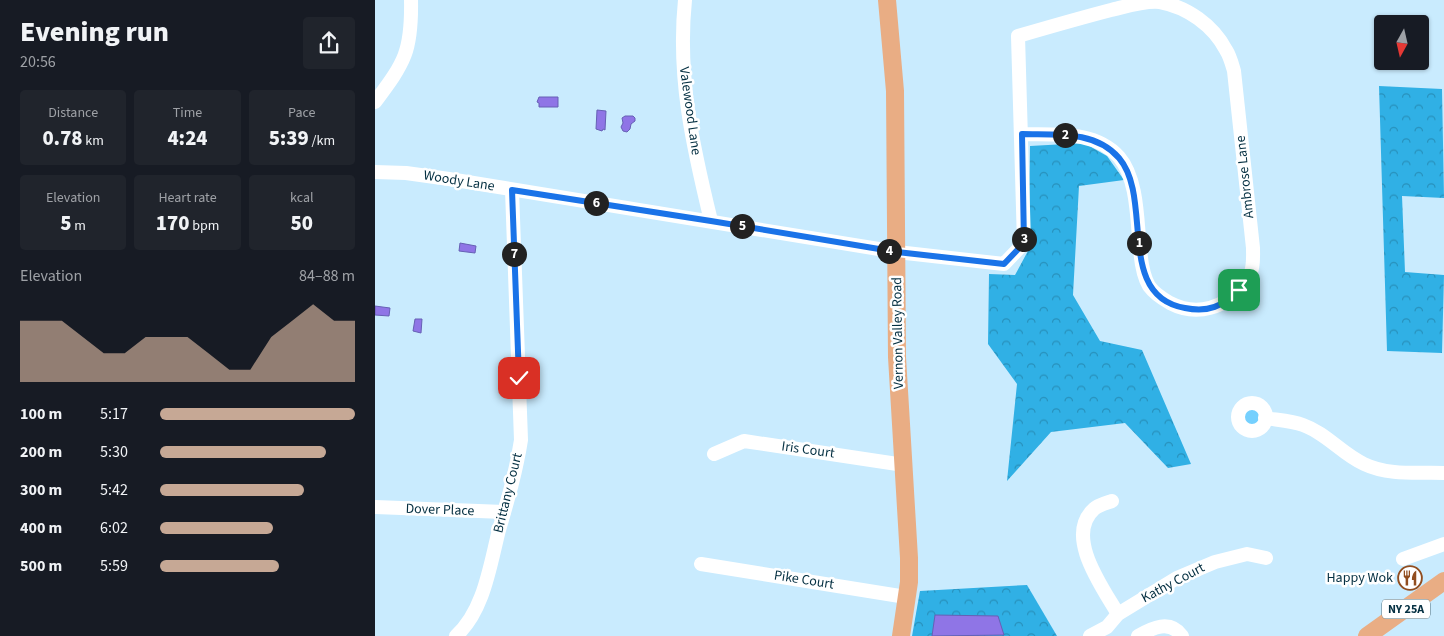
<!DOCTYPE html>
<html lang="en">
<head>
<meta charset="utf-8">
<style>
	:root { --surface:#171b24; --page:#20242c; --text:#f1f3f6; --muted:#9ea1a6; --accent:#c6a895 }
	body { margin:0; font-family:"Source Sans 3",sans-serif; background:var(--page); color:var(--text); height:100vh; display:flex; flex-direction:column; font-size:19px; white-space:nowrap }
	* { box-sizing:border-box; margin:0 }
	p { font-size:16px; color:var(--muted) }
	.icon { flex:none; width:28px; height:28px; fill:none; stroke:currentColor; stroke-width:2; stroke-linecap:round; stroke-linejoin:round }
	.map { position:relative; flex:1; overflow:hidden }
	.panel { display:flex; flex-direction:column; background:var(--surface); width:375px }
	.panel>* { flex:none }
	.needle { width:32px; rotate:188deg }
	.controls { position:absolute; left:999px; top:15px; display:grid; gap:10px }
	.controls a { display:grid; place-items:center; width:55px; height:55px; border-radius:5px; background:var(--surface); box-shadow:0 1px 4px #0004; font-size:25px }
	.pin { position:absolute; display:grid; place-items:center; width:42px; height:42px; color:#fff; margin:-21px; border-radius:10px; box-shadow:0 2px 8px #0006 }
	.km { position:absolute; width:25px; height:25px; margin:-12px; border-radius:50%; background:#222; color:#fff; font-size:14px; line-height:25px; text-align:center }
	.round { display:grid; place-items:center; flex:none; width:52px; height:52px; border-radius:5px; background:var(--page) }
	.head { display:flex; align-items:center; justify-content:space-between; height:85px; padding:0 20px }
	h1 { font-size:28px; font-weight:800; line-height:38px }
	.figures { display:grid; grid-template-columns:repeat(3,1fr); gap:8px; height:85px; padding:5px 20px }
	.figures div { display:grid; align-content:center; border-radius:5px; background:var(--page); text-align:center }
	.figures b { font-size:21px; font-weight:800 }
	.figures small { font-size:14px; font-weight:400 }
	.figures p { font-size:14px }
	.chart { height:140px; padding:10px 20px }
	.chart p { display:flex; justify-content:space-between }
	.chart svg { width:100%; height:90px; margin-top:5px; fill:var(--accent); opacity:.7 }
	ul { padding:0 20px; list-style:none; font-size:16px }
	li { display:grid; grid-template-columns:80px 60px 1fr; align-items:center; height:38px }
	li i { height:12px; border-radius:6px; background:var(--accent) }
	main { display:flex; flex:1; min-height:0 }
	.map>svg:first-child { display:block }
	.grass { fill:url(#grass-tufts) }
	.forest { fill:url(#forest-crowns) }
	.water { fill:#8f75e6; stroke:#6660b5 }
	.lines { fill:none; stroke-linecap:round; stroke-linejoin:round }
	.minor { stroke:#fff; stroke-width:14 }
	.major { stroke:#e9ad84; stroke-width:18 }
	.route-casing { stroke:#fff; stroke-width:10 }
	.route { stroke:#1a73e8; stroke-width:6 }
	.labels { text-anchor:middle; dominant-baseline:central; stroke-width:5; stroke-linejoin:round; paint-order:stroke }
	.shield { fill:#fff; stroke:#506e7b; stroke-width:1 }
	.shield-label { font-size:12px; font-weight:bold; fill:#053042 }
	.street-label { font-size:14px; fill:#053042; stroke:#fff }
	.poi-label { font-size:14px; fill:#053042; stroke:#fff; text-anchor:end }
</style>
</head>
<body>
<main>
<section class="panel">
<div class="head"><div><h1>Evening run</h1><p>20:56</p></div><a class="round"><svg class="icon" aria-label="share" viewBox="0 0 24 24"><path d="M12 15V3M7 8l5-5 5 5M5 13v7h14v-7"/></svg></a></div>
<div class="figures">
<div><p>Distance</p><b>0.78<small> km</small></b></div>
<div><p>Time</p><b>4:24</b></div>
<div><p>Pace</p><b>5:39<small> /km</small></b></div>
</div>
<div class="figures">
<div><p>Elevation</p><b>5<small> m</small></b></div>
<div><p>Heart rate</p><b>170<small> bpm</small></b></div>
<div><p>kcal</p><b>50</b></div>
</div>
<div class="chart"><p><span>Elevation</span>84–88 m</p>
<svg viewBox="0 0 160 44" preserveAspectRatio="none"><path d="M0 44V14L10 14L20 14L30 22L40 30L50 30L60 22L70 22L80 22L90 30L100 38L110 38L120 22L130 14L140 6L150 14L160 14V44z"/></svg>
</div>
<ul>
<li><b>100 m</b>5:17<i style="width:100%"></i></li>
<li><b>200 m</b>5:30<i style="width:85%"></i></li>
<li><b>300 m</b>5:42<i style="width:74%"></i></li>
<li><b>400 m</b>6:02<i style="width:58%"></i></li>
<li><b>500 m</b>5:59<i style="width:61%"></i></li>
</ul>
</section>
<div class="map">
<svg width="1069" height="636" viewBox="0 0 1069 636">
	<defs>
		<pattern id="grass-tufts" width="24" height="20" patternUnits="userSpaceOnUse" patternTransform="scale(1.25)"><rect width="24" height="20" fill="#75d0fe"/><path d="M3 7l-1-3M5 7V3M7 7l1-3M15 17l-1-3M17 17v-4M19 17l1-3" fill="none" stroke="#64b3db"/></pattern>
		<pattern id="forest-crowns" width="20" height="18" patternUnits="userSpaceOnUse" patternTransform="scale(1.25)"><rect width="20" height="18" fill="#30b0e5"/><path d="M2 6a3 3 0 1 1 6 0M12 15a3 3 0 1 1 6 0" fill="none" stroke="#2790bb"/></pattern>
	</defs>
	<rect width="100%" height="100%" fill="#c9ebfe"/>
	<circle class="grass" cx="876" cy="417" r="11"/>
	<g class="forest">
		<path d="M1004 86 1067 89 1069 198 1027 196 1030 272 1069 275 1067 353 1012 351Z"/>
		<path d="M709 143 732 156 749 180 704 186 698 295 725 341 767 350 816 464 793 468 750 423 676 432 632 481 642 384 613 344 614 274 640 275 654 249 655 146Z"/>
		<path d="M652 585 682 636H537L545 591Z"/>
	</g>
	<g class="water">
		<path d="M164 97H183V107H164V103L162 102Z"/>
		<path d="M222 110 231 111 230 130 228 129 227 131 221 129Z"/>
		<path d="M250 116H258L260 118V121L256 124 255 129 252 132 248 131 246 127 248 123 247 118Z"/>
		<path d="M85 243 101 246 100 253 84 251Z"/>
		<path d="M0 306 15 308 14 316 0 315Z"/>
		<path d="M40 319H47L46 333 38 331Z"/>
		<path d="M560 615 623 616 629 635 557 636Z"/>
	</g>
	<g class="lines">
		<g class="minor">
			<path d="M310 0C302 77 318 147 336 221"/>
			<path d="M0 102C30 62 37 51 36 0"/>
			<path d="M0 172 31 173 74 179 522 252 629 264 649 243 643 36C674 27 705 18 736 10 749 7 771 0 785 2 812 7 838 25 851 50 855 56 857 64 859 71L878 248C878 257 879 267 875 275 874 278 871 281 869 284 851 308 822 317 795 303 788 299 779 293 774 286 768 276 766 261 765 249 762 222 763 179 744 157 720 130 680 135 647 134"/>
			<circle cx="877" cy="417" r="14"/>
			<path d="M890 418C902 420 917 421 928 425 951 433 967 454 989 464 1014 476 1043 472 1069 473"/>
			<path d="M339 454 369 441 529 465"/>
			<path d="M737 501C731 503 723 505 719 509 689 536 728 588 743 614"/>
			<path d="M0 507 129 512"/>
			<path d="M1028 559 1069 544"/>
			<path d="M326 564 531 597"/>
			<path d="M81 636C109 611 115 565 124 530 133 499 141 472 146 440L137 190"/>
			<path d="M715 636 732 627 743 614 802 578 840 562 872 554 891 558"/>
			<path d="M763 636C777 628 795 619 807 636"/>
		</g>
		<g class="major">
			<path d="M512 0 520 91 522 357 534 558V582L526 636"/>
			<path d="M992 636 1069 581"/>
		</g>
	</g>
	<g class="lines">
		<g class="route-casing">
			<path id="route" d="M144 378 137 190 336 221 522 252 629 264 649 243 647 134C680 135 720 130 744 158 779 199 740 296 810 308 834 313 847 306 864 290"/>
		</g>
		<use href="#route" class="route"/>
	</g>
	<defs>
		<g id="restaurant-ring" transform="scale(1.25)"><circle r="9.5" fill="#fff" stroke="#914d1f" stroke-width="1.5"/><path d="M-5-6h1v4h1v-4h1v4h1v-4h1v5L-1.5 .5V6h-2V.5L-5-1ZM5-6V6H3V1.5H1.5Q1.5-4 5-6Z" fill="#914d1f"/></g>
	</defs>
	<g fill-rule="evenodd">
		<use href="#restaurant-ring" x="1035" y="578"/>
	</g>
	<g class="labels">
		<rect class="shield" x="1007" y="599.5" width="48" height="19" rx="4"/>
		<g class="shield-label">
			<text x="1031" y="609">NY 25A</text>
		</g>
		<g class="street-label">
			<text transform="translate(315 111) rotate(82)">Valewood Lane</text>
			<text transform="translate(870 177) rotate(-96)">Ambrose Lane</text>
			<text transform="translate(84 181) rotate(9)">Woody Lane</text>
			<text transform="translate(523 333) rotate(-91)">Vernon Valley Road</text>
			<text transform="translate(433 450) rotate(8)">Iris Court</text>
			<text transform="translate(133 493) rotate(-76)">Brittany Court</text>
			<text transform="translate(65 510) rotate(2)">Dover Place</text>
			<text transform="translate(429 580) rotate(9)">Pike Court</text>
			<text transform="translate(798 583) rotate(-28)">Kathy Court</text>
		</g>
		<g class="poi-label">
			<text x="1018" y="578">Happy Wok</text>
		</g>
	</g>
</svg>
<div class="controls">
<a><svg class="needle" viewBox="-14 -14 28 28"><path d="M0-13l5 13h-10z" fill="#e53935"/><path d="M0 13l5-13h-10z" fill="#9ea1a6"/></svg></a>
</div>
<div class="pin" style="left:864px;top:290px;background:#1e9e55"><svg class="icon" aria-label="arrive" viewBox="0 0 24 24"><path d="M6 21V4h12l-3 4 3 4H6"/></svg></div>
<div class="pin" style="left:144px;top:378px;background:#d93025"><svg class="icon" aria-label="check" viewBox="0 0 24 24"><path d="M5 12l5 5 9-10"/></svg></div>
<b class="km" style="left:764px;top:243px">1</b>
<b class="km" style="left:690px;top:135px">2</b>
<b class="km" style="left:649px;top:239px">3</b>
<b class="km" style="left:514px;top:251px">4</b>
<b class="km" style="left:367px;top:226px">5</b>
<b class="km" style="left:221px;top:203px">6</b>
<b class="km" style="left:139px;top:254px">7</b>
</div>
</main>
</body>
</html>
